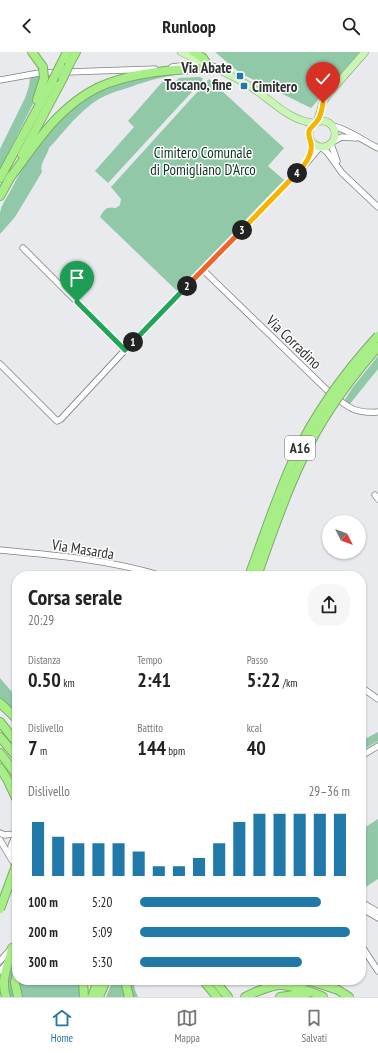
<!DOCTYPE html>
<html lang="it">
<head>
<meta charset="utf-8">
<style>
	:root { --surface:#fff; --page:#f6f6f6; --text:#222; --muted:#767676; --line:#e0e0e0; --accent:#2079a8 }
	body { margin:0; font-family:"PT Sans Narrow",sans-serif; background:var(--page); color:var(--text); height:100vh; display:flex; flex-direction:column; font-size:15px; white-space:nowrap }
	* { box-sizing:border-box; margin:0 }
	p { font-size:13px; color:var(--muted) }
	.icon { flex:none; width:22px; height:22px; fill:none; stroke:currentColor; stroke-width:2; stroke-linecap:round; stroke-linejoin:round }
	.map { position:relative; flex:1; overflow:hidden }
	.details { position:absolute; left:12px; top:519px; width:354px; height:414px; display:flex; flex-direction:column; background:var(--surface); border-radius:16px; box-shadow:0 1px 3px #0004 }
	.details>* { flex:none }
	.needle { width:26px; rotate:132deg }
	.controls { position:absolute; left:322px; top:463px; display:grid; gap:8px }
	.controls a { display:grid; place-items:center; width:44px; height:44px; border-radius:50%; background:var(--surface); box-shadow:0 1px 3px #0004; font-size:20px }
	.pin { position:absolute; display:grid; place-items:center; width:34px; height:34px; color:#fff; margin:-41px -17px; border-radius:50% 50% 50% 0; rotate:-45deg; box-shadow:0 0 4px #0007 }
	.pin .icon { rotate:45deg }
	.km { position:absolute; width:20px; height:20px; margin:-10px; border-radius:50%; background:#222; color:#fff; font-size:11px; line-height:20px; text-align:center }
	.round { display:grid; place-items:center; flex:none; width:42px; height:42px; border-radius:16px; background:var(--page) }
	.summary { display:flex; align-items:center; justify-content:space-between; height:68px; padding:0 16px }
	h1 { font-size:22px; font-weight:800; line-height:30px }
	.metrics { display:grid; grid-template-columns:repeat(3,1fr); gap:6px; height:68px; padding:4px 16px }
	.metrics div { display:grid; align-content:center }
	.metrics b { font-size:20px; font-weight:800 }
	.metrics small { font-size:11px; font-weight:400 }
	.metrics p { font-size:11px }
	.chart { height:112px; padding:8px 16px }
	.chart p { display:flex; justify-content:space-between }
	.chart svg { width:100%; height:72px; margin-top:4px; stroke:var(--accent); stroke-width:6 }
	ul { padding:0 16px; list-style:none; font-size:13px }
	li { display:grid; grid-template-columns:64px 48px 1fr; align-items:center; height:30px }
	li i { height:10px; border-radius:5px; background:var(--accent) }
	header { display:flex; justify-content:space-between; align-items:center; height:52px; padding:0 16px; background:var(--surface); font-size:18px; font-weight:800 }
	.dock { display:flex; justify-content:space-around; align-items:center; height:56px; border-top:1px solid var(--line); background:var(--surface); font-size:11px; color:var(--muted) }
	.dock a { display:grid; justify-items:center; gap:2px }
	.dock .selected { color:var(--accent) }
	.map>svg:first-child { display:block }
	.green { fill:#90c8a8 }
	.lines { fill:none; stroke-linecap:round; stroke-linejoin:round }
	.minor-casing { stroke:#7f8184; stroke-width:7 }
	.major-casing { stroke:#7dab69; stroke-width:8 }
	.highway-casing { stroke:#7dab69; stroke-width:10 }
	.minor { stroke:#fff; stroke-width:5.5 }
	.major { stroke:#caf5b7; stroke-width:7 }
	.highway { stroke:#a7ee87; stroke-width:8 }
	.highway-bridge-casing { stroke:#7dab69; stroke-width:10; stroke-linecap:butt }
	.highway-bridge { stroke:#a7ee87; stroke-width:8 }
	.split-1-casing { stroke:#fff; stroke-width:8 }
	.split-2-casing { stroke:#fff; stroke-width:8 }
	.split-3-casing { stroke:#fff; stroke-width:8 }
	.split-4-casing { stroke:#fff; stroke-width:8 }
	.split-5-casing { stroke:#fff; stroke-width:8 }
	.split-1 { stroke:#22a559; stroke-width:5 }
	.split-2 { stroke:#22a559; stroke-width:5 }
	.split-3 { stroke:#f0652b; stroke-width:5 }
	.split-4 { stroke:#f5b400; stroke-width:5 }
	.split-5 { stroke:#f5b400; stroke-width:5 }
	.poi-dot { fill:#2079a8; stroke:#fff; stroke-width:1.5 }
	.labels { text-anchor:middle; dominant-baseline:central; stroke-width:3; stroke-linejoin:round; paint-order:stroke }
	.shield { fill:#fff; stroke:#6d6d6e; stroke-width:1 }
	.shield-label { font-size:14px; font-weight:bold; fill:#2e2f30 }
	.poi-label { font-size:15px; font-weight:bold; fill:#2e2f30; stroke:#fff; text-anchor:end }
	.park-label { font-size:15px; fill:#0b3421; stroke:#fff }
	.street-label { font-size:15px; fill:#2e2f30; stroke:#fff }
</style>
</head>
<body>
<header><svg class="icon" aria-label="back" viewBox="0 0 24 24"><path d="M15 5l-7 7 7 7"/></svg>Runloop<svg class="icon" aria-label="search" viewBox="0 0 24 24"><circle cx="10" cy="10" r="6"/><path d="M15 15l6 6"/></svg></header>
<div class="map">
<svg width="378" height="945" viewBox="0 0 378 945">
	<rect width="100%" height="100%" fill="#e8eaee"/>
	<g class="green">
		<path d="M215 0H360L311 56 240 21Z"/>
		<path d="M191 19 205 20C181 21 158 25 136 33 119 39 103 42 89 54 74 66 62 82 49 96 47 104 39 112 42 120L15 165 0 182C0 175 0 167 0 161 1 153 8 144 12 136 34 94 67 48 114 32 138 24 166 23 191 19Z"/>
		<path d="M30 25H41L35 48 0 117V97L25 46 29 34Z"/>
		<path d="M199 25 203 26 202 29 108 131 95 119 134 75 128 69 164 28 171 34 179 26Z"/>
		<path d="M209 27 284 96 268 114 284 128 177 239 100 165C104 157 107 154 116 156L120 153 121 147 111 135Z"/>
		<path d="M378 304V317L349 353 344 349 353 335Z"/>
		<path d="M0 626 17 646V664L0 648Z"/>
		<path d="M378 680V689L361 699V689Z"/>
		<path d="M378 767V827L361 838V778Z"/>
		<path d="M17 906V914L14 922 15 945H8C5 925 4 923 17 906Z"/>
		<path d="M19 928H81L82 945H22L19 935Z"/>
		<path d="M113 928H122L127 945H106Z"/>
		<path d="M127 928H133L135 938 138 945H131Z"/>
	</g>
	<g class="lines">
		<g class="minor-casing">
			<g id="minor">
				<path d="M172 15 194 12 198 8"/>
				<path d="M0 28 39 21 155 17"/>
				<path d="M333 74C350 78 363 89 378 96"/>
				<path d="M334 89 342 85 356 86"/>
				<path d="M331 92 337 109"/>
				<path d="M322 96 327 100 342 121 378 155"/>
				<path d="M308 107 312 98 311 89"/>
				<path d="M23 196 125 298"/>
				<path d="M203 218 327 338C346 354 353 362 378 360"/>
				<path d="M0 312 57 369 61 367 125 298 304 114 320 95"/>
				<path d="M375 443 378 447"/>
				<path d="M0 498C54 503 110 508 162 524"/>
				<path d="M361 635 378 647"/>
				<path d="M361 704 378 694"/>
				<path d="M0 781 4 783 15 782"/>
				<path d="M0 788 16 815"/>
				<path d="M11 804V794L17 780"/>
				<path d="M361 850 378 860"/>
				<path d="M361 856 378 866"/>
				<path d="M361 893 378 919"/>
				<path d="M0 909 17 890"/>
				<path d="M0 919 17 900"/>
			</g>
		</g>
		<g class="major-casing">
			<g id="major">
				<path d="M181 0C203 11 227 20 248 33 270 46 288 69 314 71"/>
				<circle cx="322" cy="82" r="13"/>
				<path d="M317 70 323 50 330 40 365 0"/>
			</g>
		</g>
		<g class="highway-casing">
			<g id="highway">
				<path d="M32 0 43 15"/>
				<path d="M194 0 203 6 207 12"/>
				<path d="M69 13 76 0"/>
				<path d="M60 14 67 0"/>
				<path d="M37 48 44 26"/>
				<path d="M22 103 63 26"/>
				<path d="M0 126 53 28"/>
				<path d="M9 127C25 107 39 84 58 65 69 54 83 43 97 36 130 20 177 17 214 16"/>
				<path d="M0 144 11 124"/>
				<path d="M0 651 17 667"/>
				<path d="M0 670 17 691"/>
				<path d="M0 685 17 705"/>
				<path d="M0 701 17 723"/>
				<path d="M0 716 7 727 17 748"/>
				<path d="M17 920 15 931 18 945"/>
				<path d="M83 928 84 945"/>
				<path d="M125 928 129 945"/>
				<path d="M203 928 217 945"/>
				<path d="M214 928 228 945"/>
				<path d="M286 932 311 929 338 938 349 945"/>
				<path d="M6 945C0 924 9 915 12 896"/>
				<path d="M92 945 98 928"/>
				<path d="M99 945 106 928"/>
				<path d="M245 945C255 940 267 935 278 933 287 932 315 940 323 945"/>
				<path d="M280 945 307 941"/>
			</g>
		</g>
		<use href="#minor" class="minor"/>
		<use href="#major" class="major"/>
		<use href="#highway" class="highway"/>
		<g class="highway-bridge-casing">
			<g id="highway-bridge">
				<path d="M43 15 44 26"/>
				<path d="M63 26 69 13"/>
				<path d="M53 28 60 14"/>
				<path d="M249 524C264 484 277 443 295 404 316 360 345 320 378 284"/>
				<path d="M257 524C271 485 284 445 302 408 321 366 348 329 378 295"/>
				<path d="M0 857 17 811"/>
			</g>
		</g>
		<use href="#highway-bridge" class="highway-bridge"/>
	</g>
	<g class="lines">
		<g class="split-1-casing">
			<path id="split-1" d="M77 250 125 298 133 290"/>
		</g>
		<g class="split-2-casing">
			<path id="split-2" d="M133 290 187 234"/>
		</g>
		<g class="split-3-casing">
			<path id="split-3" d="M187 234 242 178"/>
		</g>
		<g class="split-4-casing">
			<path id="split-4" d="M242 178 297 121"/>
		</g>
		<g class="split-5-casing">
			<path id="split-5" d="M297 121C305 113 313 103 311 91 310 87 308 83 309 79 311 74 315 73 317 69 321 65 322 56 323 51"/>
		</g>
		<use href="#split-1" class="split-1"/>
		<use href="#split-2" class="split-2"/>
		<use href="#split-3" class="split-3"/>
		<use href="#split-4" class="split-4"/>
		<use href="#split-5" class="split-5"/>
	</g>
	<g class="poi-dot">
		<rect x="236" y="20" width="8" height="8" rx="2"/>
		<rect x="240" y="30" width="8" height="8" rx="2"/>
	</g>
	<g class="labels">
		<rect class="shield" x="285" y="384" width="30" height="24" rx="3"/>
		<g class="shield-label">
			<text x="300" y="396">A16</text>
		</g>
		<g class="poi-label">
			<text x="232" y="15">Via Abate<tspan x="232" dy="17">Toscano, fine</tspan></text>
			<text x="252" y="34" text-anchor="start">Cimitero</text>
		</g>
		<g class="park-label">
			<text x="203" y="100">Cimitero Comunale<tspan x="203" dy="17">di Pomigliano D'Arco</tspan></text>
		</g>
		<g class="street-label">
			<text transform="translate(294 290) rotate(44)">Via Corradino</text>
			<text transform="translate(83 497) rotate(9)">Via Masarda</text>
		</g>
	</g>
</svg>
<div class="controls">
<a><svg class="needle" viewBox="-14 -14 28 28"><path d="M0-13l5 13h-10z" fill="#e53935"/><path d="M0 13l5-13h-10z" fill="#767676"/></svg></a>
</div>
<div class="pin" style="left:77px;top:250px;background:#1e9e55"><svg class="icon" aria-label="arrive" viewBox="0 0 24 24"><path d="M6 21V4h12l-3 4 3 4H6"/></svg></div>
<div class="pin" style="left:323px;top:51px;background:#d93025"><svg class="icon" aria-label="check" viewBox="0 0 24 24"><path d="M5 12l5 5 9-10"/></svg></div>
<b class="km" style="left:133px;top:290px">1</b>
<b class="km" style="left:187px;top:234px">2</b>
<b class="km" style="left:242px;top:178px">3</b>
<b class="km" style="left:297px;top:121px">4</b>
<section class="details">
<div class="summary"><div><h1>Corsa serale</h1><p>20:29</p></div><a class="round"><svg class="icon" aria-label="share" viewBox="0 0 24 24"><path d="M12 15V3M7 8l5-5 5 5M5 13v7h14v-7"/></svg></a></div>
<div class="metrics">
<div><p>Distanza</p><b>0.50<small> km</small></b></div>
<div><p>Tempo</p><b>2:41</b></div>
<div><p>Passo</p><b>5:22<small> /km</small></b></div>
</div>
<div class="metrics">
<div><p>Dislivello</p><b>7<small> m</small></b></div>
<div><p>Battito</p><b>144<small> bpm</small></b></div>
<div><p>kcal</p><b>40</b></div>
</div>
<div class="chart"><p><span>Dislivello</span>29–36 m</p>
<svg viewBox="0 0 160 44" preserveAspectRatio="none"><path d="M5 44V11M15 44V20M25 44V24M35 44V24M45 44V24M55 44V29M65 44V38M75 44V38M85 44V33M95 44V24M105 44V11M115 44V6M125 44V6M135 44V6M145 44V6M155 44V6"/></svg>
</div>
<ul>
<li><b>100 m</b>5:20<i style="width:86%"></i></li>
<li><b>200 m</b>5:09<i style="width:100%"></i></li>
<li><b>300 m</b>5:30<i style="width:77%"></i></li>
</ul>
</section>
</div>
<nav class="dock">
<a class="selected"><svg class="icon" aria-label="home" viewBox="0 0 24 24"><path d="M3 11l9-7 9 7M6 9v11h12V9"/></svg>Home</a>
<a><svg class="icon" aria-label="map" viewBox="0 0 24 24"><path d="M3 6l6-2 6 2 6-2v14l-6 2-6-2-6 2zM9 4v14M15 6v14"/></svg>Mappa</a>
<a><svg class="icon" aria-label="saved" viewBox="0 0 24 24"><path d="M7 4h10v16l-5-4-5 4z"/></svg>Salvati</a>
</nav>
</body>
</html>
